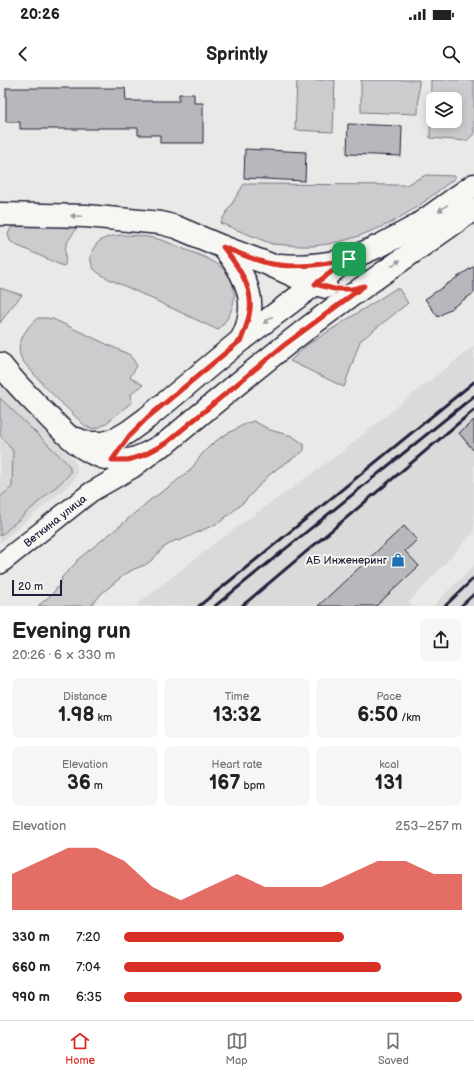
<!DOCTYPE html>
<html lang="en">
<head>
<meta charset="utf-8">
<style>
	:root { --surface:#fff; --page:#f6f6f6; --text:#222; --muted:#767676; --line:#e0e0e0; --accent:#d93025 }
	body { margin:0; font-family:"Balsamiq Sans",sans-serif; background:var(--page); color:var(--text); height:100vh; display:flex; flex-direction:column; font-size:15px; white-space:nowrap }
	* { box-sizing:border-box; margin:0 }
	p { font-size:13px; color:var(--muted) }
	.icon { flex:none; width:22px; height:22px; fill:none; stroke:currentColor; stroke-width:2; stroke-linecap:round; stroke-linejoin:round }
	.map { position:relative; height:526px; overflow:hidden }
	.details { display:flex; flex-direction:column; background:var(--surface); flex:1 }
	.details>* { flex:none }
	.controls { position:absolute; left:426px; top:12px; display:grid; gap:8px }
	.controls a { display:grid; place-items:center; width:36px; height:36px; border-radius:8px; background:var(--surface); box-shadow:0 2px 10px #0003; font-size:20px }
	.scale { position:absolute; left:12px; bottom:10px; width:50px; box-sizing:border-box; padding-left:4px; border:2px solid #22223b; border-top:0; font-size:11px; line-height:14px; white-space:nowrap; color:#22223b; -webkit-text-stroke:3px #f6f6f2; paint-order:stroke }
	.pin { position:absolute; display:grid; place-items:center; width:34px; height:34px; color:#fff; margin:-17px; border-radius:8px; box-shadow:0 2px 6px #0006 }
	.round { display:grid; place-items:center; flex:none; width:42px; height:42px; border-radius:8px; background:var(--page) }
	.overview { display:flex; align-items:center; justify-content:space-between; height:68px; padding:0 12px }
	h1 { font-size:22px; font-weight:700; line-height:30px }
	.stats { display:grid; grid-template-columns:repeat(3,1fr); gap:6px; height:68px; padding:4px 12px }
	.stats div { display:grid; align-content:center; border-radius:8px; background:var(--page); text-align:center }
	.stats b { font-size:20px; font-weight:700 }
	.stats small { font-size:11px; font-weight:400 }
	.stats p { font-size:11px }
	.chart { height:112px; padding:8px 12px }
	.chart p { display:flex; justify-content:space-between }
	.chart svg { width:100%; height:72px; margin-top:4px; fill:var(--accent); opacity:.7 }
	ul { padding:0 12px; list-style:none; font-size:13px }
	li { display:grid; grid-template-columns:64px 48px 1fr; align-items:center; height:30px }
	li i { height:10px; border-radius:5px; background:var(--accent) }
	.status { display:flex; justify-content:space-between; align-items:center; height:28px; padding:0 20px; background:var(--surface); direction:ltr }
	.status svg { height:11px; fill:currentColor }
	header { display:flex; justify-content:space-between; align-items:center; height:52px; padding:0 12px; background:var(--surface); font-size:18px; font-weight:700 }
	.tabs { display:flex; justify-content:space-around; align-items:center; height:56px; border-top:1px solid var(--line); background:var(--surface); font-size:11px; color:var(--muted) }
	.tabs a { display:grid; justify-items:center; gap:2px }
	.tabs .current { color:var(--accent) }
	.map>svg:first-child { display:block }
	.built { fill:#dadada }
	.green { fill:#ccccce; stroke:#777784; fill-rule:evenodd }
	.building { fill:#b8b8bc; stroke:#22223b }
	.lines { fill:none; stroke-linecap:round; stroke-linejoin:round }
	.tertiary-casing { stroke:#22223b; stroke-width:22 }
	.secondary-casing { stroke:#22223b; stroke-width:25 }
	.tertiary { stroke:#f6f6f2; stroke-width:19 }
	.secondary { stroke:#f6f6f2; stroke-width:22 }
	.rail { stroke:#22223b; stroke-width:3 }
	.oneway { fill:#9797a0 }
	.route-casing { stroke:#fff; stroke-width:8 }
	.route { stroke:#d93025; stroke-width:5 }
	.labels { text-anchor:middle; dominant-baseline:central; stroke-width:4; stroke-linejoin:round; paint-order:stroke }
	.street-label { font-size:11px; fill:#22223b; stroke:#f6f6f2 }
	.poi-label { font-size:11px; fill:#22223b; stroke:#f6f6f2; text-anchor:end }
</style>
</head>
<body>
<div class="status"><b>20:26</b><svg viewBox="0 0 49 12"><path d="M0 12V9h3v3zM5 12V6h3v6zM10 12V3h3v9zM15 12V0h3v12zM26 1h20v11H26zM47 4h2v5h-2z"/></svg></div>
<header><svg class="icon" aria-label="back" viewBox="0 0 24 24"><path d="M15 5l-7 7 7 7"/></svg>Sprintly<svg class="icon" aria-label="search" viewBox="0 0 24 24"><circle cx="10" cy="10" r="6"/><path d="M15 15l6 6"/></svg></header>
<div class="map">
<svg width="474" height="526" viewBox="0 0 474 526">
	<rect width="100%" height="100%" fill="#e9e9e7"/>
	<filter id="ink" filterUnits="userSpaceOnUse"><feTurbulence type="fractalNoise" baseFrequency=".025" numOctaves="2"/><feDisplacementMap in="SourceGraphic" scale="8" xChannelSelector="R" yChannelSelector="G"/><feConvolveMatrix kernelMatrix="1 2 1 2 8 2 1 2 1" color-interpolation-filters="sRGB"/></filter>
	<g filter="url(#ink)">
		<g class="built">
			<path d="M474 266V452L409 522 413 526H135L219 460 339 374 399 325Z"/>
			<path d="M0 306 73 379 77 385V392L75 398 71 403 0 463Z"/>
			<path d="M474 485V526H433Z"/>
		</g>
		<g class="green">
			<path d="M297 0H335L333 52 295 50Z"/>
			<path d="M361 0H419L418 34 361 32Z"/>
			<path d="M431 0H474V54L466 61 430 58ZM433 19H455V41H433Z"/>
			<path d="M426 95 455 96V98L420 125 391 143 359 156 343 161 328 164 313 166H300L272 164 220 143 244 104 406 105Z"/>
			<path d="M19 146H77C76 151 70 157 67 163 64 170 66 178 65 185L63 186 16 165 10 161 8 154 11 148Z"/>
			<path d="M121 155C133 155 146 156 158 159 169 162 179 167 189 171 210 179 231 187 234 211 235 219 233 228 229 235 227 240 222 245 218 250 188 236 159 222 129 208 120 204 100 196 94 189 90 184 90 175 93 169 99 158 109 156 121 155Z"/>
			<path d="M0 208 22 215 10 229 0 243Z"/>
			<path d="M395 209H399L408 223 360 261 344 307 290 281 307 265Z"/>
			<path d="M38 238H46L53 239 130 275 137 286 130 297 143 305 131 314 132 322 104 345C95 350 91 350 83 344 66 327 48 311 33 293 29 288 22 282 20 275 16 262 28 245 38 238Z"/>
			<path d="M0 318 67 383C72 389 71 393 66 398L0 456V417L12 407 13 371 0 355Z"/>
			<path d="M254 341 270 350 292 356 304 364V370L301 373 278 388 269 395 245 421 220 442 179 461 176 460 163 468 152 480 145 485 134 489 124 495 102 513 91 526H38L53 513 60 504 62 497 76 483 77 480 121 445 150 420 169 407 191 389 203 373 213 363 223 356 247 343Z"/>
		</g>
		<g class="building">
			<path d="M6 8H125L126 21H179V14H194V23H203V63H160V55H138V48H98V49H20V42H6Z"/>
			<path d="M348 44 402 46 401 76 347 74Z"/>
			<path d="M245 69 306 72 305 101 244 98Z"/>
			<path d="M474 186V213L438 237 425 219Z"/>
			<path d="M474 340V371L459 353Z"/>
			<path d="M404 446 417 460 405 471 419 486 376 526H318Z"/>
		</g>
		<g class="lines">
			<g class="tertiary-casing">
				<g id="tertiary">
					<path id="s1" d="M0 484 91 412 133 388 149 376"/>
				</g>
			</g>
			<g class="secondary-casing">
				<g id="secondary">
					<path d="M0 134 86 136 161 143 176 147 223 167 266 183 299 198 315 204 326 207"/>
					<path d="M223 167C241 189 256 214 248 242 247 248 244 254 241 260"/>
					<path d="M279 185C301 187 323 185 344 180"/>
					<path d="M0 284C12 299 25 313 39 327 64 352 88 383 127 380 141 379 154 369 166 363 219 319 271 275 326 234 375 198 425 164 474 129"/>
					<path d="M77 359 86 363H104L116 359 128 352 147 338 241 260 335 189 349 179 381 165 415 147 474 105"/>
				</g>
			</g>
			<use href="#tertiary" class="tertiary"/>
			<use href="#secondary" class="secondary"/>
			<g class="rail">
				<path d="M199 526 474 302"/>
				<path d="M215 526 474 316"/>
				<path d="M242 526 474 330"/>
				<path d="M445 526 474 498"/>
				<path d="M461 526 474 514"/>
			</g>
		</g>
		<defs><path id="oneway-solid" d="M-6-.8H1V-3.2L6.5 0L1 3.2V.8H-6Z"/></defs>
		<g class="oneway">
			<use href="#oneway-solid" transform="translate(443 128) rotate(145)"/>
			<use href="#oneway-solid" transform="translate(76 136) rotate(-178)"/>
			<use href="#oneway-solid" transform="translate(396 183) rotate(-35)"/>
			<use href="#oneway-solid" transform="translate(268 240) rotate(143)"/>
		</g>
	</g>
	<g class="lines" filter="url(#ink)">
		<g class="route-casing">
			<path id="route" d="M223 167C236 172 254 180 267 183 294 189 323 185 349 179L315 204 334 209H352L364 206 283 266 166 363 144 375 128 380H112L130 355 147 338 241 260C245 250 249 240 250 230 253 206 237 185 223 167Z"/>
		</g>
		<use href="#route" class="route"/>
	</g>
	<defs>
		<g id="shop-bare" transform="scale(1.08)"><path d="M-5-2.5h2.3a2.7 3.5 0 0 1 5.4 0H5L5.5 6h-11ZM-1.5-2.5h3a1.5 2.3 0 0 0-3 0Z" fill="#1f6fb2" stroke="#f6f6f2" stroke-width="2.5" paint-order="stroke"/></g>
	</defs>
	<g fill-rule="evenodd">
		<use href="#shop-bare" x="398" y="480"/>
	</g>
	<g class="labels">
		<g class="street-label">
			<text stroke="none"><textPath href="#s1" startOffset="70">Веткина улица</textPath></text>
		</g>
		<g class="poi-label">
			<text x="387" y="480">АБ Инженеринг</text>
		</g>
	</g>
</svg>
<div class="controls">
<a><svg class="icon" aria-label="layers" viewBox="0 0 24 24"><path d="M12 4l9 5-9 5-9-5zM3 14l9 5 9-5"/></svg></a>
</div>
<div class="scale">20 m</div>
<div class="pin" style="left:349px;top:179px;background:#1e9e55"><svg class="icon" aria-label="arrive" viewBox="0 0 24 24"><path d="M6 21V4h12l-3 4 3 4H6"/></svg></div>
</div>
<section class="details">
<div class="overview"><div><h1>Evening run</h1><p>20:26 · 6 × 330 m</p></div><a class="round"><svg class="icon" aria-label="share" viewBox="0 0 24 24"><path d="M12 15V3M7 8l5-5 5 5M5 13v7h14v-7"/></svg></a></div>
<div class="stats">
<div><p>Distance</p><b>1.98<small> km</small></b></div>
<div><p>Time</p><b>13:32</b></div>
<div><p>Pace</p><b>6:50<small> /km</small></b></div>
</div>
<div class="stats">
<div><p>Elevation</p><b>36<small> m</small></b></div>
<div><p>Heart rate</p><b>167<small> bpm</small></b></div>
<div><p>kcal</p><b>131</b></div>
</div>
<div class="chart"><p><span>Elevation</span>253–257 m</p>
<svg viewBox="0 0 160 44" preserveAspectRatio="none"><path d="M0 44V22L10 14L20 6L30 6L40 14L50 30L60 38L70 30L80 22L90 30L100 30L110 30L120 22L130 14L140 14L150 22L160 22V44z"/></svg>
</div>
<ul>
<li><b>330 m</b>7:20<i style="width:65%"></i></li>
<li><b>660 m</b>7:04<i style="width:76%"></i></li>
<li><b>990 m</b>6:35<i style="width:100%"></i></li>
</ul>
</section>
<nav class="tabs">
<a class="current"><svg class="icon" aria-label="home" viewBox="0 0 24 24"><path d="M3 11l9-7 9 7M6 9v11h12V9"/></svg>Home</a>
<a><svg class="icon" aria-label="map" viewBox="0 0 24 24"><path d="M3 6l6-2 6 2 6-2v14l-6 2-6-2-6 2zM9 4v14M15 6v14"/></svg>Map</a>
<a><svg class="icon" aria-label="saved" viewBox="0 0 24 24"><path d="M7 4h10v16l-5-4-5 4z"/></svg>Saved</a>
</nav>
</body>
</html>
